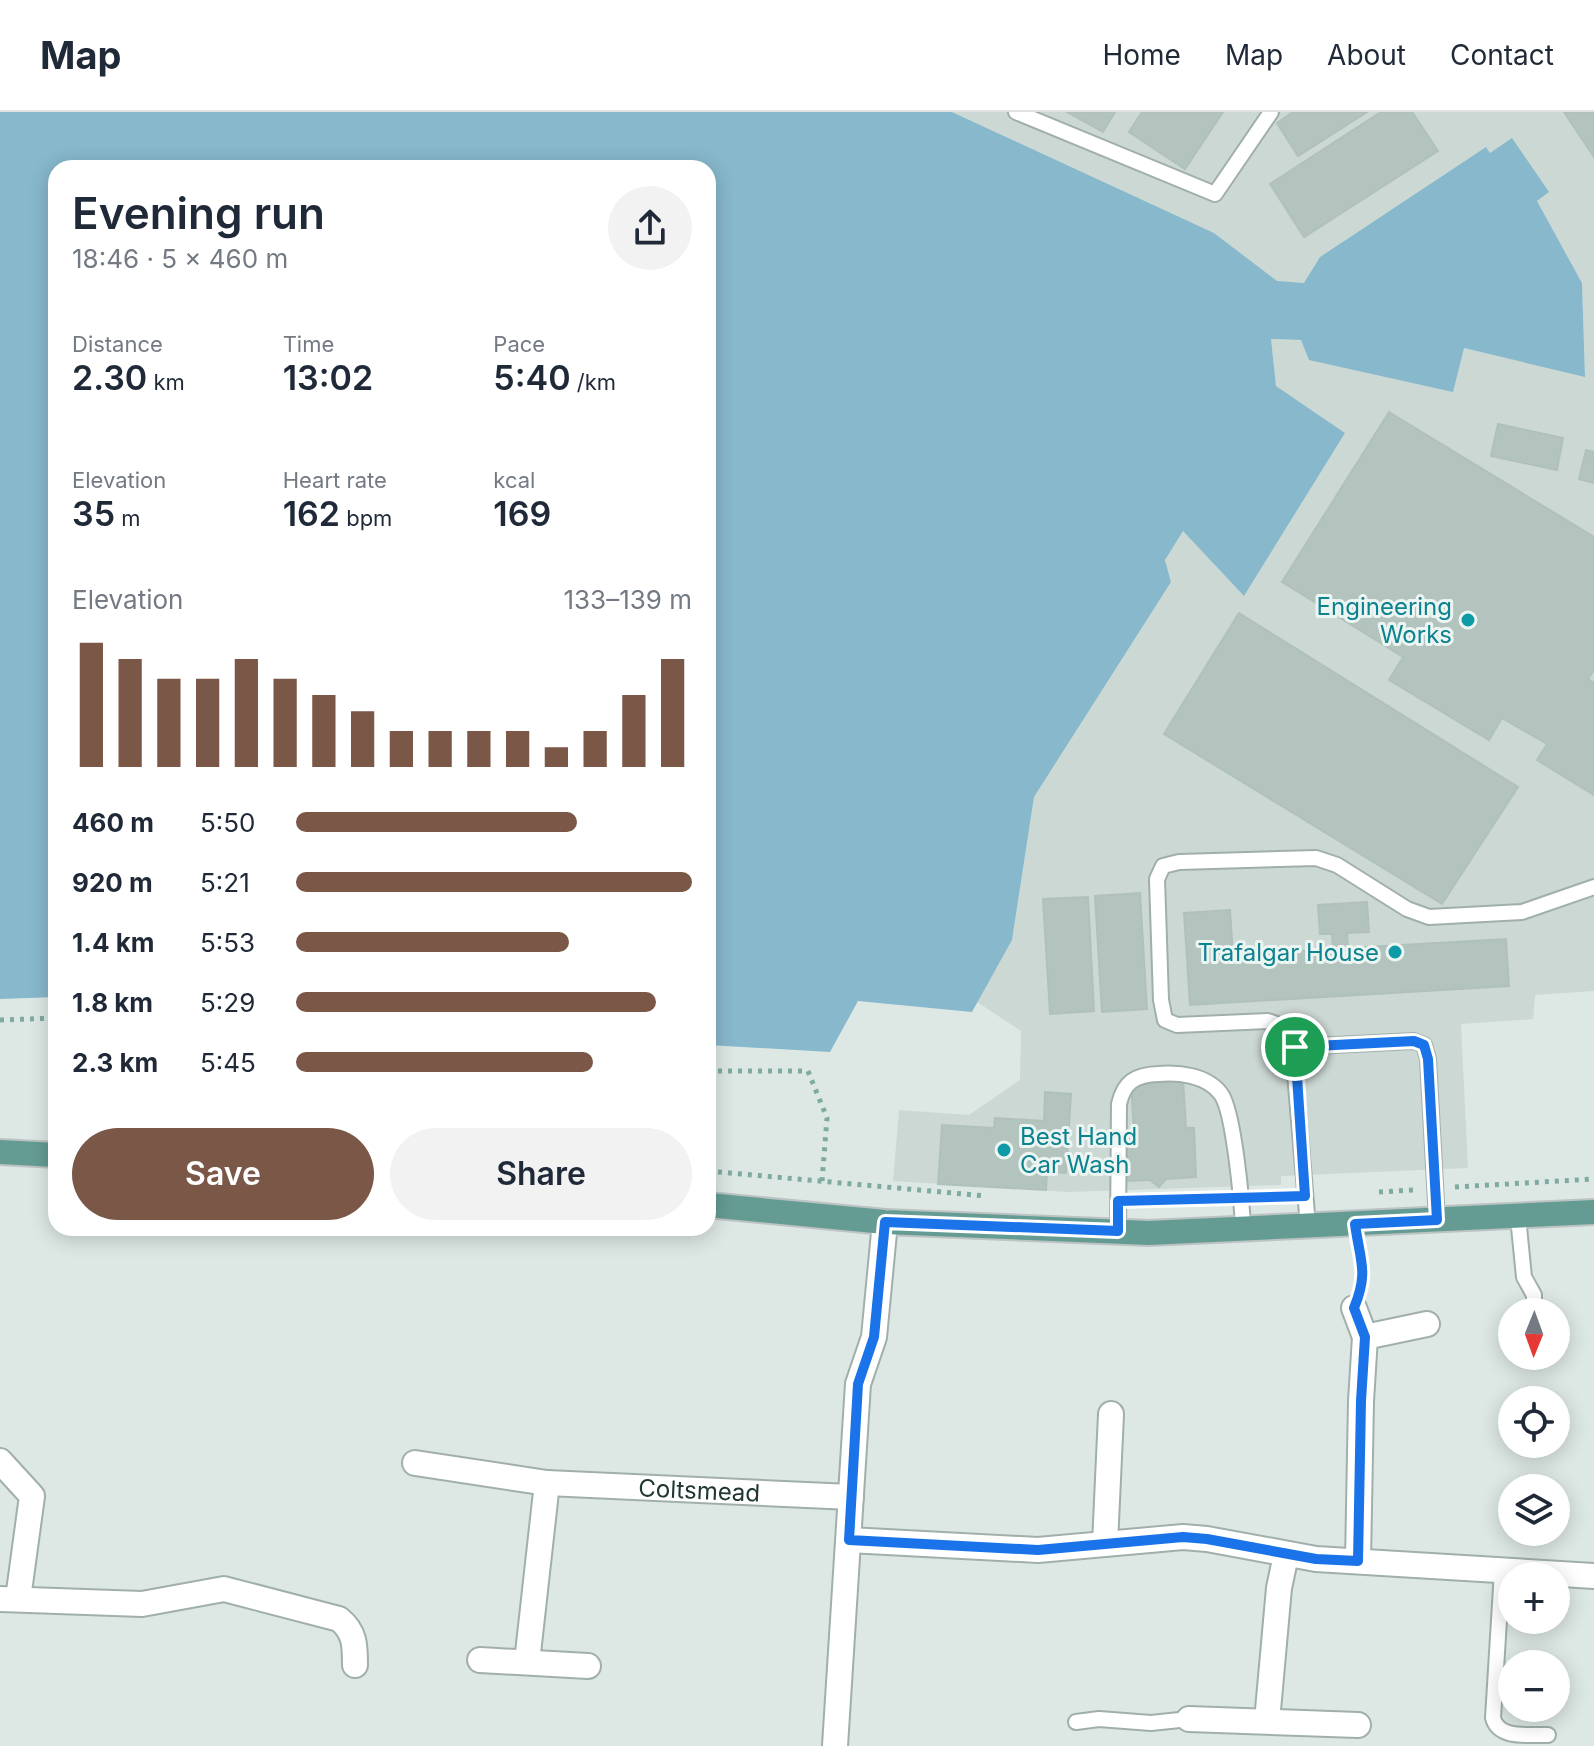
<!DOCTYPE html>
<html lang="en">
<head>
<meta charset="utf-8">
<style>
	:root { --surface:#fff; --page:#f2f2f3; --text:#1f2937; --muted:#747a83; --line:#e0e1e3; --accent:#7a5747 }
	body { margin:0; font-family:Inter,sans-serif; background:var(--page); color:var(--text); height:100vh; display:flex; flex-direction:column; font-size:30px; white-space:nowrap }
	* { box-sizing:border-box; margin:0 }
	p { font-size:26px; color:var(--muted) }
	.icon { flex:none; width:44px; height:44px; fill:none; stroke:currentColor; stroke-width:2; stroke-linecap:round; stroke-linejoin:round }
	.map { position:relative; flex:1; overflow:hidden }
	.details { position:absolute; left:48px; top:48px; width:668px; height:1076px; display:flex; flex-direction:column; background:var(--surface); border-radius:24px; box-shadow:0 4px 20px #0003 }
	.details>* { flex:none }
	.needle { width:52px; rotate:181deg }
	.fabs { position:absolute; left:1498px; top:1186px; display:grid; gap:16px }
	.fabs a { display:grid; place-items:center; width:72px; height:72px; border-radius:50%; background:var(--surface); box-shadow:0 4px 20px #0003; font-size:40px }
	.pin { position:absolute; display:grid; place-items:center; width:68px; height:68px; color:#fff; margin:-34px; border:4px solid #fff; border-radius:50%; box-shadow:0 2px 8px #0007 }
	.round { display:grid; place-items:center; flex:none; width:84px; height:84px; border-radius:42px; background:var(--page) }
	.overview { display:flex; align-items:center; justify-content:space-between; height:136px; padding:0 24px }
	h1 { font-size:44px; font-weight:600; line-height:60px }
	.metrics { display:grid; grid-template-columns:repeat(3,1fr); gap:12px; height:136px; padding:8px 24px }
	.metrics div { display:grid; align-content:center }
	.metrics b { font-size:34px; font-weight:600 }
	.metrics small { font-size:22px; font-weight:400 }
	.metrics p { font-size:22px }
	.chart { height:224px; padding:16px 24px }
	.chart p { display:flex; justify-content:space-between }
	.chart svg { width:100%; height:144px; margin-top:8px; stroke:var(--accent); stroke-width:6 }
	.primary-button { display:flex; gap:16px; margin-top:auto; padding:16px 24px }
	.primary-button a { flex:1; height:92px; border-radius:48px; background:var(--accent); color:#fff; font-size:32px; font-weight:600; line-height:92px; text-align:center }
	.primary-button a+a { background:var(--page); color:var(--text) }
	ul { padding:0 24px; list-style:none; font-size:26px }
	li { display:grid; grid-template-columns:128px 96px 1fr; align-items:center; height:60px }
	li i { height:20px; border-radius:10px; background:var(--accent) }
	header { display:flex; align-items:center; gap:48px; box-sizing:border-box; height:112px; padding:0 40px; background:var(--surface); border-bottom:2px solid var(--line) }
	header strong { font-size:38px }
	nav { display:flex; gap:44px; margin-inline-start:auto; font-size:28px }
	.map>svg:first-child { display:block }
	.built { fill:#ccd8d4 }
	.water { fill:#87b8cb }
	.building { fill:#b3c3be; stroke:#b0c1bc; stroke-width:2 }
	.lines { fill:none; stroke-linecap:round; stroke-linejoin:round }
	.lane-casing { stroke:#a1afac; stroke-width:18 }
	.street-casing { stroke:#a1afac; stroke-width:28 }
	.primary-casing { stroke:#bcc3c2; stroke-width:28 }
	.path { stroke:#7faaa2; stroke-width:5; stroke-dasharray:4 6; stroke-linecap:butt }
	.lane { stroke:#fff; stroke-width:14 }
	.street { stroke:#fff; stroke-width:24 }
	.primary { stroke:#649c94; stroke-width:24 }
	.route-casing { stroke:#fff; stroke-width:16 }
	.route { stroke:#1a73e8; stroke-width:10 }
	.culture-dot { fill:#0f9aa8; stroke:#edf5f2; stroke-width:3 }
	.labels { text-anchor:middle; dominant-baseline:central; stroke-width:6; stroke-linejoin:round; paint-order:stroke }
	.culture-label { font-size:24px; fill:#0d838f; stroke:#edf5f2; text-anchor:end }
	.street-label { font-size:24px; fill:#203733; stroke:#edf5f2 }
</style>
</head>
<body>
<header>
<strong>Map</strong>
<nav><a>Home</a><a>Map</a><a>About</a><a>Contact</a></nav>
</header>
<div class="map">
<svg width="1594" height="1634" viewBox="0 0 1594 1634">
	<rect width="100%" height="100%" fill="#dde8e5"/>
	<path class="built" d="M952 0H1594V879L1535 883 1533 907 1461 912 1468 1056 1281 1064V1073L1068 1080 893 1069 899 998 969 1003 1020 968 1021 919 977 890 1012 828 1034 685 1171 470 1165 448 1183 418 1244 484 1345 321 1276 274 1271 227 1464 236 1585 264 1582 171 1537 89 1549 80 1490 41 1486 35 1320 145 1305 171 1277 170 1214 121Z"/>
	<path class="water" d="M0 0H952L1214 121 1277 169 1304 171 1320 145 1486 35 1490 41 1512 26 1549 80 1537 89 1582 171 1585 265 1464 236 1453 280 1309 248 1301 228 1271 227 1276 274 1345 321 1244 484 1183 419 1165 448 1171 470 1034 685 1012 828 972 900 858 889 830 940 708 933V56H56V885L0 887Z"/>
	<g class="building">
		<path d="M1067 0H1115L1103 20Z"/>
		<path d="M1142 0H1223L1185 57 1129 20Z"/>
		<path d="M1293 0H1367L1298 44 1277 11Z"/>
		<path d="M1381 0H1412L1438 39 1304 125 1270 72Z"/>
		<path d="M1564 0H1594V45Z"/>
		<path d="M1389 300 1594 425V558L1588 567 1594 571V683L1537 648 1547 632 1502 606 1489 628 1389 568 1403 545 1282 470Z"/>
		<path d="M1498 312 1563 326 1557 358 1491 344Z"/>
		<path d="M1586 338 1594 340V371L1579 367Z"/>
		<path d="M1239 501 1518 675 1442 792 1164 622Z"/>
		<path d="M1140 781 1147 897 1102 900 1095 784Z"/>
		<path d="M1088 785 1094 899 1050 902 1043 787Z"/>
		<path d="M1367 790 1369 820 1347 821 1348 836 1506 827 1509 874 1190 893 1184 801 1230 798 1233 843 1333 837 1332 822H1320L1318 793Z"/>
		<path d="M1183 967 1186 1016H1194L1196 1065 1166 1067 1159 1075 1150 1068 1126 1069 1124 1022H1134L1131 969Z"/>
		<path d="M1045 980 1071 982 1066 1061 1047 1060 1046 1078 938 1072 942 1013 994 1016 995 1006 1044 1009Z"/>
	</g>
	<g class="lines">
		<g class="lane-casing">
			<g id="lane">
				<path d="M1016 0 1215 82 1271 0"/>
				<path d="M1295 935 1414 929 1424 933 1428 947 1437 1108"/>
				<path d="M1518 1105 1524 1165 1534 1183V1200"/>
				<path d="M1308 1114 1292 927 1282 914 1268 909 1177 913 1165 908 1161 888 1157 767 1163 754 1179 750 1316 746 1337 753 1407 797 1429 805 1522 800 1594 775"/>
				<path d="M1118 1119 1119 992C1124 970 1135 963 1158 962 1178 960 1207 963 1221 982 1234 1000 1242 1091 1243 1117"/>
				<path d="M1502 1459 1493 1606C1499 1628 1529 1622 1548 1623"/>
				<path d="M1076 1610 1099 1607 1151 1611 1189 1607"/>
			</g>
		</g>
		<g class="street-casing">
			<g id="street">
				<path d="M1354 1196 1365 1225"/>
				<path d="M0 1349 32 1384 18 1487"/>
				<path id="s1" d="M415 1351 547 1371 851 1385"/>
				<path d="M849 1428 1038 1438 1183 1425 1207 1427 1316 1447 1594 1464"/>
				<path d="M1105 1432 1111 1302"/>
				<path d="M1358 1449 1361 1289 1365 1225 1427 1212"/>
				<path d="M0 1487 142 1492 224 1477 339 1507C355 1520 355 1533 355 1553"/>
				<path d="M480 1548 588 1554"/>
				<path d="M527 1550 547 1371"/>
				<path d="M1189 1607 1358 1613"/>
				<path d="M1267 1609 1279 1476 1286 1443"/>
				<path d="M835 1634 858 1272 874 1225 885 1110"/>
			</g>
		</g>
		<g class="primary-casing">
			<g id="primary">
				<path d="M0 1040 56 1043"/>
				<path d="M708 1093 885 1110 1149 1121 1594 1100"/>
			</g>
		</g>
		<g class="path">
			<path d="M0 908 56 906"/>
			<path d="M708 959H808L827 1006 822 1069"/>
			<path d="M708 1059 986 1084"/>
			<path d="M1455 1075 1594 1067"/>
			<path d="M1379 1080 1413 1078"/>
			<path d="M1359 1135 1363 1173"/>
		</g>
		<use href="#lane" class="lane"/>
		<use href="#street" class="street"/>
		<use href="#primary" class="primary"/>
	</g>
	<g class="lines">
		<g class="route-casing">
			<path id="route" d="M1414 929 1424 933 1428 947 1437 1108 1355 1112C1360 1149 1369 1160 1354 1196L1365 1225 1361 1289 1358 1449 1316 1447 1207 1427 1183 1425 1038 1438 849 1428 858 1272 874 1225 885 1110 1118 1119V1089L1305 1084 1295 935Z"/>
		</g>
		<use href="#route" class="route"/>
	</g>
	<g class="culture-dot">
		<circle cx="1468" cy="508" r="8"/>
		<circle cx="1395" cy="840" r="8"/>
		<circle cx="1004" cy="1038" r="8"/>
	</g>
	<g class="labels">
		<g class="culture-label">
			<text x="1452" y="494">Engineering<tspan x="1452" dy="28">Works</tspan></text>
			<text x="1379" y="840">Trafalgar House</text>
			<text x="1020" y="1024" text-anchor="start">Best Hand<tspan x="1020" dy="28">Car Wash</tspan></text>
		</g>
		<g class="street-label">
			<text stroke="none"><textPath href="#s1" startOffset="286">Coltsmead</textPath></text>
		</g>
	</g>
</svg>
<div class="fabs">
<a><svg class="needle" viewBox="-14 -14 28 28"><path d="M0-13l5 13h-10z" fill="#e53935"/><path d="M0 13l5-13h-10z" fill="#747a83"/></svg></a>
<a><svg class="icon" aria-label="locate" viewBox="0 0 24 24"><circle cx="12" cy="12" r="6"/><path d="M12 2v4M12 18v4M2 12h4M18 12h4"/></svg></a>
<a><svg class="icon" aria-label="layers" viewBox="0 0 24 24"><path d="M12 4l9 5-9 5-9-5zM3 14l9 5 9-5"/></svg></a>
<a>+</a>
<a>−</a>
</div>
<div class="pin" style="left:1295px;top:935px;background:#1e9e55"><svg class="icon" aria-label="arrive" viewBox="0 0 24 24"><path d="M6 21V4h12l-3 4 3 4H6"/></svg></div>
<section class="details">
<div class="overview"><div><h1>Evening run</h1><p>18:46 · 5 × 460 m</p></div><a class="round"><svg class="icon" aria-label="share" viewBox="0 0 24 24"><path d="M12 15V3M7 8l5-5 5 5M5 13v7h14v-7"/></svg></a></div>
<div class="metrics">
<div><p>Distance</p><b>2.30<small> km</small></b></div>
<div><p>Time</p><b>13:02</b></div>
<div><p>Pace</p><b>5:40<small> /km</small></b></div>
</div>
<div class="metrics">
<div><p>Elevation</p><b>35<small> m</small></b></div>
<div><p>Heart rate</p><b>162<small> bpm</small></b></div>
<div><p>kcal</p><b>169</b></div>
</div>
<div class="chart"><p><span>Elevation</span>133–139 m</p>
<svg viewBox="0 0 160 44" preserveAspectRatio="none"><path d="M5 44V6M15 44V11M25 44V17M35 44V17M45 44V11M55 44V17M65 44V22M75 44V27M85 44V33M95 44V33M105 44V33M115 44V33M125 44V38M135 44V33M145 44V22M155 44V11"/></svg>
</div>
<ul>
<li><b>460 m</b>5:50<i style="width:71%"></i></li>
<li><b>920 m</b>5:21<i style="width:100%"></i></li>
<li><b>1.4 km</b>5:53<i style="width:69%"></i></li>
<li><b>1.8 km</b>5:29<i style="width:91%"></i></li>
<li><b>2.3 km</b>5:45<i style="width:75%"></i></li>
</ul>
<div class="primary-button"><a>Save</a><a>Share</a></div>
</section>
</div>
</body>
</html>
